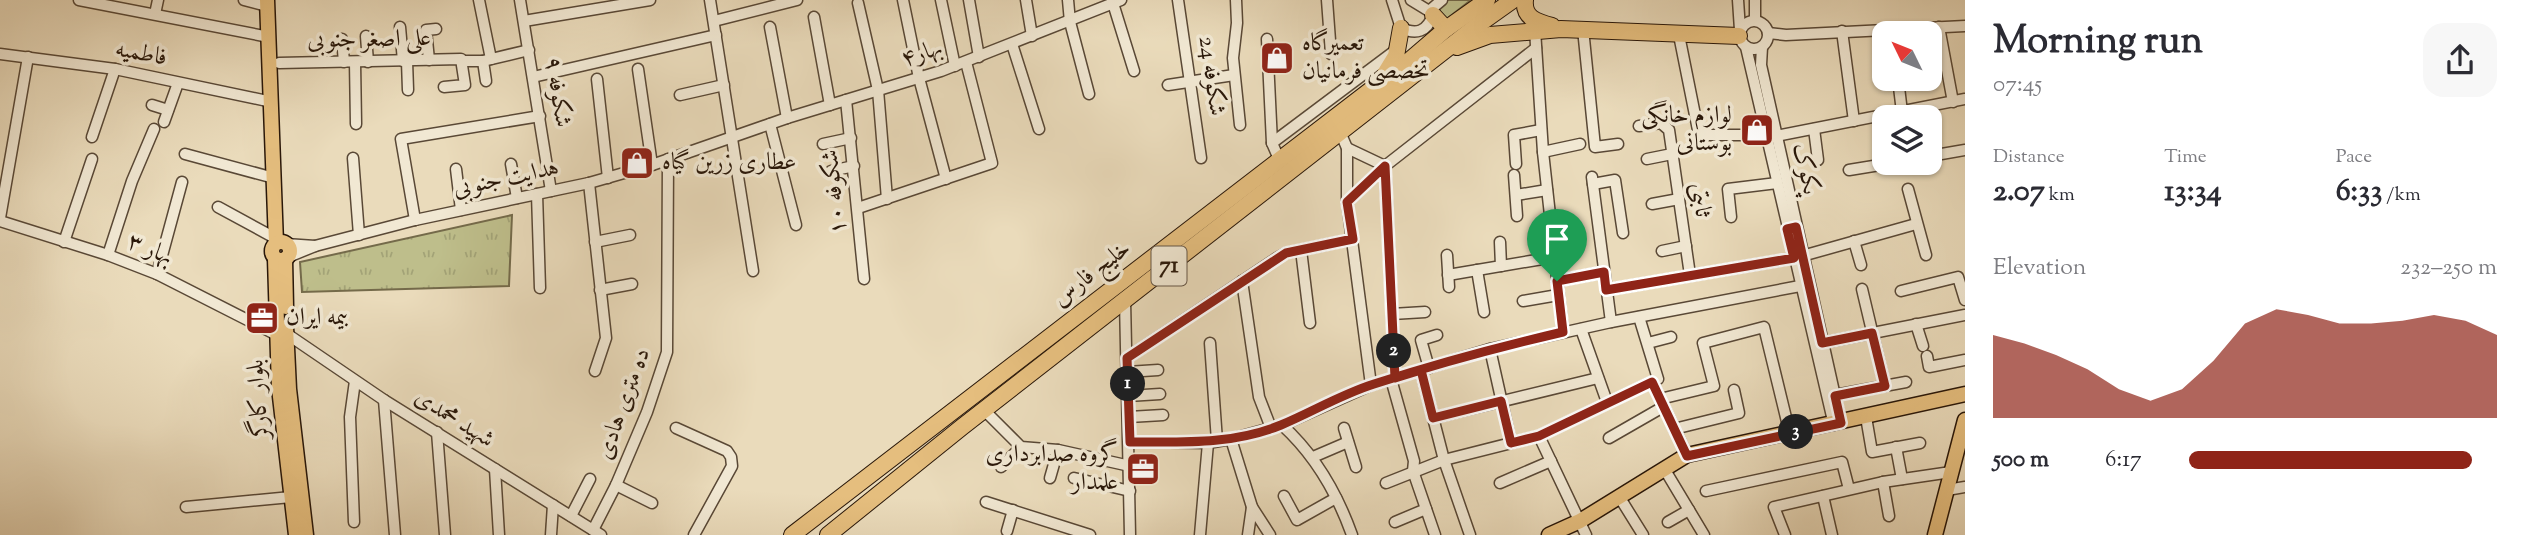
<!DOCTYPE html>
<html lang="en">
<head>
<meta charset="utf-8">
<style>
	:root { --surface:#fff; --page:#f7f7f7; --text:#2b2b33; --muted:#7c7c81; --accent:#8f2418 }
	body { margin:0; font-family:"Sorts Mill Goudy",Amiri,serif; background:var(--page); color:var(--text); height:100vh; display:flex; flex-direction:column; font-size:26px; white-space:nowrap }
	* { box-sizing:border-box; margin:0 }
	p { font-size:23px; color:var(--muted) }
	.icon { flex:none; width:38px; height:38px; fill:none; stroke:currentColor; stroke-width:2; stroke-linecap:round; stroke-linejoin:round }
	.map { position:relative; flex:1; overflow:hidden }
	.panel { display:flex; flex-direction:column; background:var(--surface); width:560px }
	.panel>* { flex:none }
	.needle { width:46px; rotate:313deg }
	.controls { position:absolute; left:1872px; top:21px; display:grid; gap:14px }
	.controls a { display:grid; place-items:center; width:70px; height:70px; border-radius:14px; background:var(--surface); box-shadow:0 2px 5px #0004; font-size:35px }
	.pin { position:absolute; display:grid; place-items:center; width:60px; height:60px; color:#fff; margin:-72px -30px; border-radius:50% 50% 50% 0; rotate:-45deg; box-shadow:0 0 7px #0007 }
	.pin .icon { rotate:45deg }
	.km { position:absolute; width:35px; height:35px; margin:-18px; border-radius:50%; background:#222; color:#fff; font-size:19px; line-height:35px; text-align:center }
	.round { display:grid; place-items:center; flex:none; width:74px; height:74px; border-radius:21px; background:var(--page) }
	.overview { display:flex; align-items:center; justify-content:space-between; height:119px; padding:0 28px }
	h1 { font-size:38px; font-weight:700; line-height:52px }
	.stats { display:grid; grid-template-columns:repeat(3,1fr); gap:10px; height:119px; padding:7px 28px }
	.stats div { display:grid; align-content:center }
	.stats b { font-size:30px; font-weight:700 }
	.stats small { font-size:19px; font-weight:400 }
	.stats p { font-size:19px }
	.chart { height:196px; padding:14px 28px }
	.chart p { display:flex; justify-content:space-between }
	.chart svg { width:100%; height:126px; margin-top:7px; fill:var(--accent); opacity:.7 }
	ul { padding:0 28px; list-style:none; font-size:23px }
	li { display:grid; grid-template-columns:112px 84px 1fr; align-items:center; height:52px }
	li i { height:18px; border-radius:9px; background:var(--accent) }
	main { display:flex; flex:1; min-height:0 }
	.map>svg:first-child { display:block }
	.forest { fill:url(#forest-firs); stroke:#746a4a; stroke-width:2 }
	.park { fill:url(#park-tufts); stroke:#746a4a; stroke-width:2 }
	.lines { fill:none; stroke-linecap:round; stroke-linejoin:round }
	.minor-casing { stroke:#594836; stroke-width:13 }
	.major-casing { stroke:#291709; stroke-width:17 }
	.highway-casing { stroke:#291709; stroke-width:18 }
	.minor { stroke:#f1e8d3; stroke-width:10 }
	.major { stroke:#e5be7e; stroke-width:14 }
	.highway { stroke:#e5be7e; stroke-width:16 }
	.route-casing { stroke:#fff; stroke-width:14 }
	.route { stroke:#8f2418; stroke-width:9 }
	.labels { text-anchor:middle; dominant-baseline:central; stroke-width:7; stroke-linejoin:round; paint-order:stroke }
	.shield { fill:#f1e8d3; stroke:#655646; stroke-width:2 }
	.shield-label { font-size:23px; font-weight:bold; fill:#291709 }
	.street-label { font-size:24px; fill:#291709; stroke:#f1e8d3 }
	.poi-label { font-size:24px; fill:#291709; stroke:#f1e8d3; text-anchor:start }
</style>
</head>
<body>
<main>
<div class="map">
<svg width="1965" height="535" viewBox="0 0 1965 535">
	<defs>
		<pattern id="forest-firs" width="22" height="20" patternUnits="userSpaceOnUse" patternTransform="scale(1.75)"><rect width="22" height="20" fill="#bebe8b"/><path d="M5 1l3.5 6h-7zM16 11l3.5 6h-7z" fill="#a3a377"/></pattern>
		<pattern id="park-tufts" width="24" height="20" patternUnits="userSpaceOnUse" patternTransform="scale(1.75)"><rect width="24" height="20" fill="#bebe8b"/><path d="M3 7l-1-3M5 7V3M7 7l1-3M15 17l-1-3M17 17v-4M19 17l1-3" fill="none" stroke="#a3a377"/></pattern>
	</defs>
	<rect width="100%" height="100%" fill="#eadbbb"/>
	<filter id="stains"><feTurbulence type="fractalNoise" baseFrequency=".00286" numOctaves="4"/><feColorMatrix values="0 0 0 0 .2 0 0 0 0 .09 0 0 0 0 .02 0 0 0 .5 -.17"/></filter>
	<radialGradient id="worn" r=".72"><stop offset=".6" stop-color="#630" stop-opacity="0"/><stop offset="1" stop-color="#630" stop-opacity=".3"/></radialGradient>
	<path class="forest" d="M1446 0H1471L1444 21 1434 10Z"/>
	<path class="park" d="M512 215 509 286 302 292 300 262Z"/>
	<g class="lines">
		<g class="minor-casing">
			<g id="minor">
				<path d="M79 0 269 37"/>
				<path d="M244 0 267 6"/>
				<path d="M479 0 491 59"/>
				<path d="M520 0 551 191"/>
				<path d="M710 0 753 271"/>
				<path d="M903 0 919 78 946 179"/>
				<path d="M941 0 955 66"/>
				<path d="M969 0 979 57"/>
				<path d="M1026 0 1032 36"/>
				<path d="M1068 0 1070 22 1089 94"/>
				<path d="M1112 0 1134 71"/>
				<path d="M1178 0 1201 158"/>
				<path d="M1236 0 1237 23 1233 58 1240 125"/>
				<path d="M1327 0 1331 54"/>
				<path d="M1392 0 1401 28C1416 35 1427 32 1433 15L1431 13"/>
				<path d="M1411 0 1429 11"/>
				<path d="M1738 0 1740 30"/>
				<path d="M1755 0V20"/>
				<path d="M858 3 878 90 887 199"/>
				<path d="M1429 11 1442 0"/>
				<path d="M155 14 158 0"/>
				<path d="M814 17 830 105"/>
				<circle cx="1754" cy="35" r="14"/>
				<path d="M524 21 650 0"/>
				<path d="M714 21 797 0"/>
				<path d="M400 27 403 61"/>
				<path d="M770 27 787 118"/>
				<path d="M1939 27 1953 102"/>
				<path d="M1583 29 1595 147 1618 144"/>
				<path d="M1535 30 1543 152 1563 332"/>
				<path d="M1842 31 1854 121"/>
				<path d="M1768 33 1786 35 1965 26"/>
				<path d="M1679 35 1699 135H1766"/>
				<path d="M366 36 368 62"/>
				<path d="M342 39 344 62"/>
				<path d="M1267 39 1272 143 1279 159"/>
				<path d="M1012 44 1039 129"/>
				<path d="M1746 47 1834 425"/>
				<path d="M1762 47 1761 65 1841 423"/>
				<path d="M0 54 115 69 272 102"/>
				<path d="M429 60 426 30 436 29"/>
				<path d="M407 61 408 90"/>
				<path d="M465 61H483L529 50"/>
				<path d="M483 61 486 81"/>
				<path d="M355 62 356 124"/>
				<path d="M279 63 461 59 465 85 444 87"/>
				<path d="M638 69 652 165"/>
				<path d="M533 77 716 35"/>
				<path d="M597 79 608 178"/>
				<path d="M1898 79 1902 112"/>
				<path d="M1168 85 1234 75"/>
				<path d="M680 95 724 85"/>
				<path d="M846 100 864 279"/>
				<path d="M152 105 168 110"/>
				<path d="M164 122 178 83"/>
				<path d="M770 124 796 225"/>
				<path d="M1639 126 1661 123 1669 130 1690 275"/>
				<path d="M1814 129 1818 160"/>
				<path d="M1340 132 1347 148V202L1371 385"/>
				<path d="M1776 136 1965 99"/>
				<path d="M92 137 115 69"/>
				<path d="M1272 143 1396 50"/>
				<path d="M823 144 851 138"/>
				<path d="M1347 148 1385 166 1395 378"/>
				<path d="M1543 152 1580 144"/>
				<path d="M185 154 274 178"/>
				<path d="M1930 156 1965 150"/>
				<path d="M353 158 359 235"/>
				<path d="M1647 159 1672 154"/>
				<path d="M511 164 517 198"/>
				<path d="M1516 164 1514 135 1541 130"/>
				<path d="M456 169 461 210"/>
				<path d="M1849 170 1892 163"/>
				<path d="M831 171 854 166"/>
				<path d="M1514 175 1517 216"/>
				<path d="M1592 177 1611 322"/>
				<path d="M589 183 606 338 595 371"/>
				<path d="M1593 184 1615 180 1623 233"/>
				<path d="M1908 189 1926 255"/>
				<path d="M537 194 540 288"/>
				<path d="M1516 195 1547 190"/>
				<path d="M1347 202 1385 166 1536 48"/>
				<path d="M1652 204 1679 199"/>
				<path d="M218 207 275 238"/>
				<path d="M858 208 992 163 966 62"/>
				<path d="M1731 217 1728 189 1777 183"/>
				<path d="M0 218 28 57"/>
				<path d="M415 220 401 139 540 116"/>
				<path d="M0 221 108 255 157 274 277 335"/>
				<path d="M1854 241 1861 265"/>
				<path d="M64 242 92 159"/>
				<path d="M595 242 630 235"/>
				<path d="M1500 242 1501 266"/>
				<path d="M286 244 315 246"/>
				<path d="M1301 250 1310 323"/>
				<path d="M1662 251 1686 246"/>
				<path d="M108 255 132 181 154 129"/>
				<path d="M1447 255 1449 287"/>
				<path d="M1802 256 1916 224"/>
				<path d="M288 257 315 246 415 220 589 183 652 165 787 118 941 71 1121 0"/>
				<path d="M1477 270 1484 312"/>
				<path d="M157 274 182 182"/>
				<path d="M1448 275 1554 257"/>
				<path d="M1242 281 1259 397 1271 428"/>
				<path d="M1557 281 1604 272"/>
				<path d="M1862 289 1885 386"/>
				<path d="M600 290 632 284"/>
				<path d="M1606 290 1794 258"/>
				<path d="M1901 291 1958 277 1965 300"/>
				<path d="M1125 300 1130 535"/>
				<path d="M1523 301 1558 295"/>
				<path d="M1392 314 1425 312"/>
				<path d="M1916 324 1923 346"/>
				<path d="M1581 329 1607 402"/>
				<path d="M287 334 384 400 601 535"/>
				<path d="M1210 343 1217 441"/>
				<path d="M1648 343 1671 337"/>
				<path d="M1822 343 1965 315"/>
				<path d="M1490 349 1511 443"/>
				<path d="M1927 356 1929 367 1965 360"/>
				<path d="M1127 358 1277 258 1286 253 1353 239"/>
				<path d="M1429 368 1421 340 1437 335"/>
				<path d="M1421 371 1444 460 1470 535"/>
				<path d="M1127 372 1158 370"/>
				<path d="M1391 379 1414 461 1413 471 1435 535"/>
				<path d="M1652 382 1687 455"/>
				<path d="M1835 395 1906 382"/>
				<path d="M1128 396 1160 394"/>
				<path d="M1660 399 1714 386 1703 343 1764 327 1790 434"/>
				<path d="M384 400 395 535"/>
				<path d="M984 410 1021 447 1058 450 1130 466"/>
				<path d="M1129 417 1163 415"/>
				<path d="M1866 417 1872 452 1920 443"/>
				<path d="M1433 418 1598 378"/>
				<path d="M1282 425C1315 455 1337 493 1352 535"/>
				<path d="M676 428 727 451 731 457 732 466 694 535"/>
				<path d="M1344 428 1356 467"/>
				<path d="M1674 429 1739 413 1734 390"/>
				<path d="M437 432 445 535"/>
				<path d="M1539 436 1586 535"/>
				<path d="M1609 438 1663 407"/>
				<path d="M1231 439 1252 507 1270 535"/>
				<path d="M1130 442 1208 443 1231 439 1282 425 1371 385 1490 349 1611 322 1800 286"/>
				<path d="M1896 447 1902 479"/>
				<path d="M1313 457 1348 442"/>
				<path d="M1001 467 1021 447"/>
				<path d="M495 469 499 535"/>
				<path d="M1665 470 1704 535"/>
				<path d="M1050 478 1058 450"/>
				<path d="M1074 478 1130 491"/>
				<path d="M1883 482 1889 516"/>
				<path d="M1386 483 1444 460 1539 436 1658 379 1639 317"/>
				<path d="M1500 483 1551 461"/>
				<path d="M616 485 652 503"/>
				<path d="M1947 490 1965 487"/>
				<path d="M1706 491 1842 462 1849 489"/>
				<path d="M1284 496 1297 520 1336 498"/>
				<path d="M1823 496 1832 535"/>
				<path d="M1620 498 1643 535"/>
				<path d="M986 502 1090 535"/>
				<path d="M186 507 291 497"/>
				<path d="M571 516 590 479"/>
				<path d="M354 522 350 417 355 381"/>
				<path d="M1395 522 1426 509"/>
				<path d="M1668 522 1689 510"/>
				<path d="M593 530 616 485 647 412 667 352 668 159"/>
				<path d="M1007 531 1013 510"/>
				<path d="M551 535 553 505"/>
				<path d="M1200 535 1208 443"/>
				<path d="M1248 535 1252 507"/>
				<path d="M1785 535 1774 507 1883 482 1951 472"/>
			</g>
		</g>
		<g class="major-casing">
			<g id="major">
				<path d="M267 0 276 243"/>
				<circle cx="281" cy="251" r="9"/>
				<path d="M275 259 279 388 296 535"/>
				<path d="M285 259 286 307"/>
				<path d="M286 327 289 389 306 535"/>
				<path d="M1549 535 1580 521 1687 455 1965 394"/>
				<path d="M1935 535 1965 420"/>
			</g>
		</g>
		<g class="highway-casing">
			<g id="highway">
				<path d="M1525 0C1523 18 1537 22 1552 26"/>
				<path d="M1433 15 1446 29"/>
				<path d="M1457 47 1490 35 1561 29 1739 36"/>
				<path d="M1385 74 1396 56 1401 28"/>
				<path d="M792 535 1411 59 1446 29 1487 0"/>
				<path d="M828 535 962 427 1475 27 1513 0"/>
			</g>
		</g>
		<use href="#minor" class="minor"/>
		<use href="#major" class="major"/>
		<use href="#highway" class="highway"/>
	</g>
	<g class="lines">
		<g class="route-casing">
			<path id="route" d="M1557 281 1563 332C1499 347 1436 364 1374 384 1342 394 1312 412 1281 425 1232 445 1182 442 1130 442L1127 358 1286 253 1353 239 1347 202 1385 166 1395 378 1421 370 1433 418 1501 401 1511 443 1539 436 1652 382 1687 456 1841 423 1835 396 1885 386 1872 333 1822 343 1796 227 1787 229 1794 258 1606 290 1604 272 1557 281"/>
		</g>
		<use href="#route" class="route"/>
	</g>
	<defs>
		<g id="shop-square" transform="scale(1.75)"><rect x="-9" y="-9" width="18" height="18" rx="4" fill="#8f2418" stroke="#f1e8d3"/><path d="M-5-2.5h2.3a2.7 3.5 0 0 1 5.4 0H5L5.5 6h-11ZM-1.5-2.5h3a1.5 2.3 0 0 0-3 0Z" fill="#fff"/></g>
		<g id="office-square" transform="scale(1.75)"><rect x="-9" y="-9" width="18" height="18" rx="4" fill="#8f2418" stroke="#f1e8d3"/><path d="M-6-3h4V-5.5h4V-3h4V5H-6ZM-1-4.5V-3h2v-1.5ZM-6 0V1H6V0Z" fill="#fff"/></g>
	</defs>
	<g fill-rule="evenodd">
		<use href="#shop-square" x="1277" y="58"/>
		<use href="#shop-square" x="1757" y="130"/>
		<use href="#shop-square" x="637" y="163"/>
		<use href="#office-square" x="262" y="318"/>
		<use href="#office-square" x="1143" y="469"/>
	</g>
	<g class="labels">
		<rect class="shield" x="1151.5" y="246.5" width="35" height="39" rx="5"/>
		<g class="shield-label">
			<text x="1169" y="266">71</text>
		</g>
		<g class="street-label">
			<text transform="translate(369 40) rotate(-1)">علی اصغر جنوبی</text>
			<text transform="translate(141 54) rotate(11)">فاطمیه</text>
			<text transform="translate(922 54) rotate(-18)">بهار۴</text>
			<text transform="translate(1211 76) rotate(82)">شکوفه 24</text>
			<text transform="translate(557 92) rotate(81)">شکوفه ۹</text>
			<text transform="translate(1805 169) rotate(78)">پکوک</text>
			<text transform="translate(506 179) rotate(-12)">هدایت جنوبی</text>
			<text transform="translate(835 192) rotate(-96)">شکوفه ۱۰</text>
			<text transform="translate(1700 200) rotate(82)">ثابتی</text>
			<text transform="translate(150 250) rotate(23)">بهار ۳</text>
			<text transform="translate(1092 274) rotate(-38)">خلیج فارس</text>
			<text transform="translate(259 399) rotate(-94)">بلوار کارگر</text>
			<text transform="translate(624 404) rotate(-70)">ده متری هادی</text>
			<text transform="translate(454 419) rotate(32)">شهید محمدی</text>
		</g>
		<g class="poi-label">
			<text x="1302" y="44">تعمیرگاه<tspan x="1302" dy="28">تخصصی فرمانیان</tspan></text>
			<text x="1732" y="116" text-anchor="end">لوازم خانگی<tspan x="1732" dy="28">بوستانی</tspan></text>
			<text x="662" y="163">عطاری زرین گیاه</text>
			<text x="286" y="318">بیمه ایران</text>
			<text x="1118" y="455" text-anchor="end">گروه صدابرداری<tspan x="1118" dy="28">علمدار</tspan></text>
		</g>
	</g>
	<rect width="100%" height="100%" filter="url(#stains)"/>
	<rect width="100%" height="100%" fill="url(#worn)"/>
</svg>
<div class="controls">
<a><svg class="needle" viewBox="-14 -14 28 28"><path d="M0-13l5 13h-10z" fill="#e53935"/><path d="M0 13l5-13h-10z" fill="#7c7c81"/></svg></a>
<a><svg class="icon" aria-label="layers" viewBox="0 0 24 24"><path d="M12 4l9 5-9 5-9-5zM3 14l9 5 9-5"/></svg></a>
</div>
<div class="pin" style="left:1557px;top:281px;background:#1e9e55"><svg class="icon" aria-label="arrive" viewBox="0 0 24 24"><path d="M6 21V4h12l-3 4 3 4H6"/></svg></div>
<b class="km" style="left:1128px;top:384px">1</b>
<b class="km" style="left:1394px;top:351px">2</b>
<b class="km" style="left:1796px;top:432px">3</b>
</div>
<section class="panel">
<div class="overview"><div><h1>Morning run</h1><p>07:45</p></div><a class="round"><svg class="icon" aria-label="share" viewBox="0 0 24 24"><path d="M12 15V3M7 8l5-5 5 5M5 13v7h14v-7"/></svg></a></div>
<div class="stats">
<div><p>Distance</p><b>2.07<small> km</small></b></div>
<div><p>Time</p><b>13:34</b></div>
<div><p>Pace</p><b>6:33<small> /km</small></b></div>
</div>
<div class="chart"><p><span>Elevation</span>232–250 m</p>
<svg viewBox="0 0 160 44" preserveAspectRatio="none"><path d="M0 44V15L10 18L20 22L30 27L40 34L50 38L60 34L70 24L80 11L90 6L100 8L110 11L120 11L130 10L140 8L150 10L160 15V44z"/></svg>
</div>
<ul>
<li><b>500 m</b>6:17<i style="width:92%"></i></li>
</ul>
</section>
</main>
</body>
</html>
